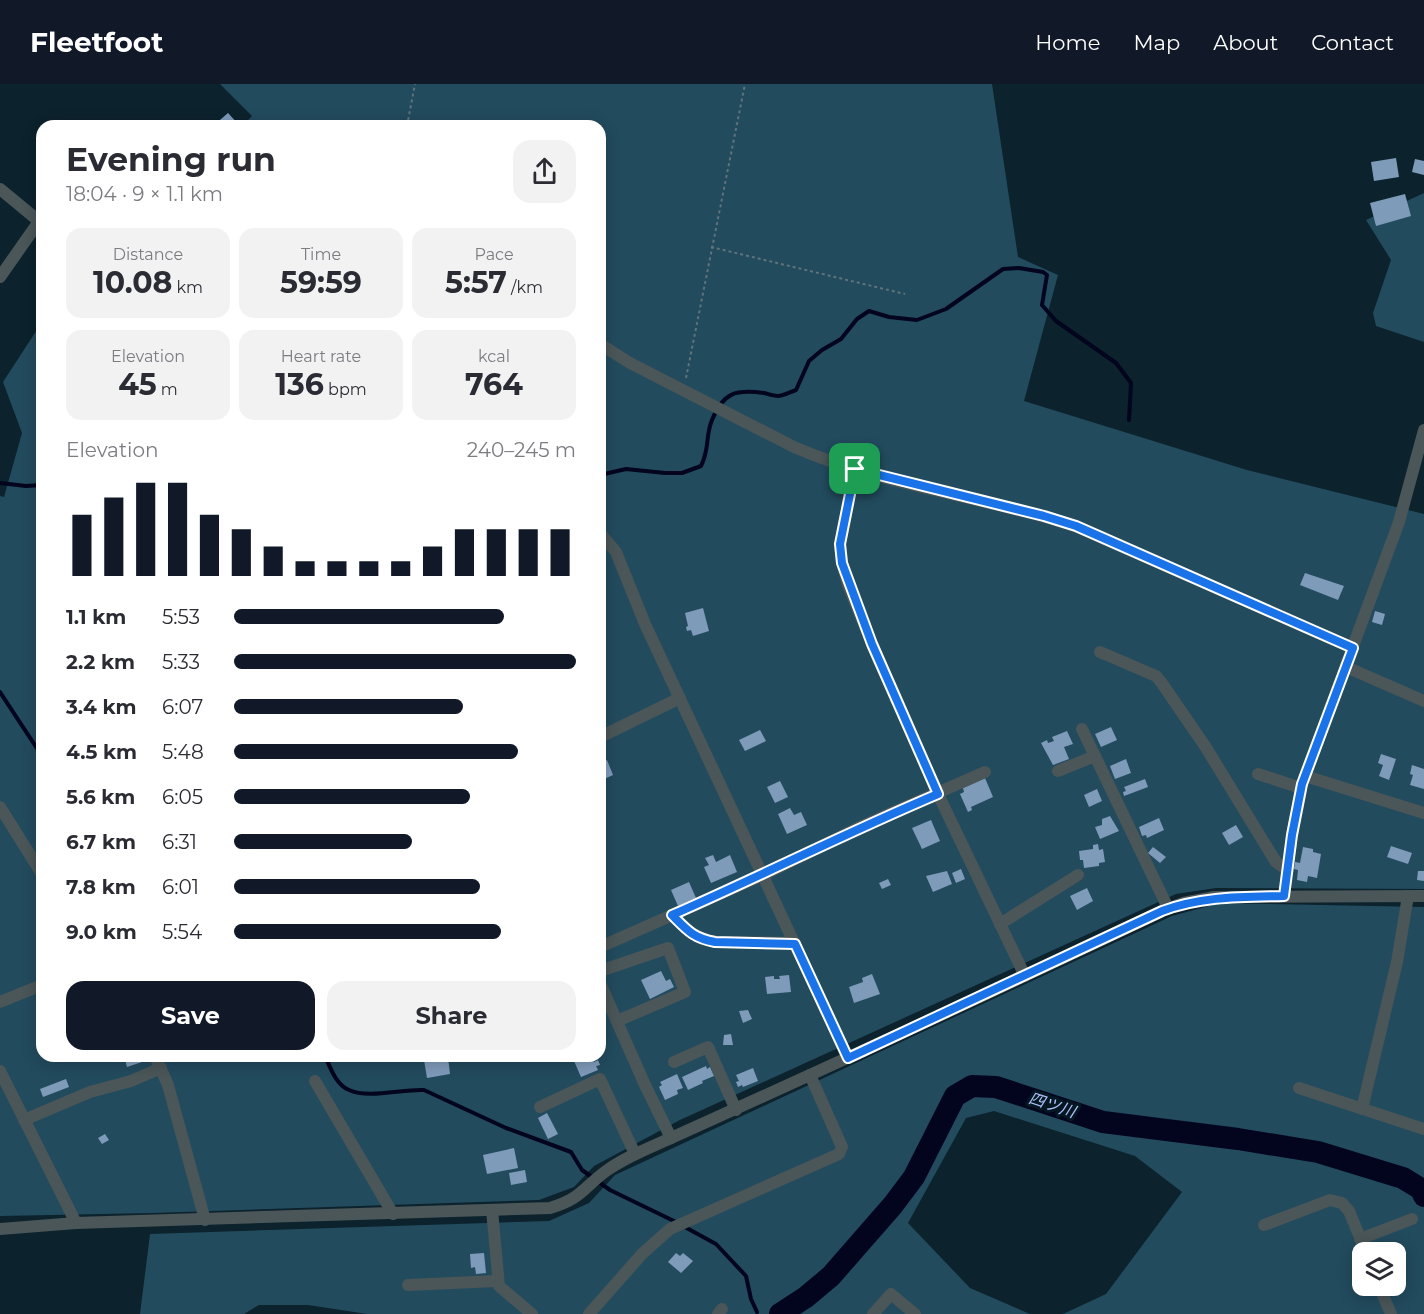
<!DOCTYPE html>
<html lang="en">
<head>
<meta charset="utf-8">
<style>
	:root { --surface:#fff; --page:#f2f2f3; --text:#2b2b33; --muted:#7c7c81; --accent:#111827 }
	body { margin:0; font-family:Montserrat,"Noto Sans JP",sans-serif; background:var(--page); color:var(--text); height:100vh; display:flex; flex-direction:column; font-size:22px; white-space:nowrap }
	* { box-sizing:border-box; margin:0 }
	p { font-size:20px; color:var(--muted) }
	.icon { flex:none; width:33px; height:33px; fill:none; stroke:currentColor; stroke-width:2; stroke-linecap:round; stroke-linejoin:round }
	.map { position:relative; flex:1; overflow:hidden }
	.details { position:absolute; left:36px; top:36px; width:570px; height:942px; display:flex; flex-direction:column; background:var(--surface); border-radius:18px; box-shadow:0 3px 15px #0003 }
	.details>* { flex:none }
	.buttons { position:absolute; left:1352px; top:1158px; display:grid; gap:12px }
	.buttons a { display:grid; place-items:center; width:54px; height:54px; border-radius:12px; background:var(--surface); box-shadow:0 3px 15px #0003; font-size:30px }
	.pin { position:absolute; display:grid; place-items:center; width:51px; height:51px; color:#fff; margin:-26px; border-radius:12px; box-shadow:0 3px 9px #0006 }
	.round { display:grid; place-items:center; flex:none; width:63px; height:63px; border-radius:18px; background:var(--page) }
	.headline { display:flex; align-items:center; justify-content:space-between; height:102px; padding:0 30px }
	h1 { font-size:33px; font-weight:700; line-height:45px }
	.figures { display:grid; grid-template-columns:repeat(3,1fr); gap:9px; height:102px; padding:6px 30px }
	.figures div { display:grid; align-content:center; border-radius:15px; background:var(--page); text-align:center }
	.figures b { font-size:30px; font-weight:700 }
	.figures small { font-size:16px; font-weight:400 }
	.figures p { font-size:16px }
	.chart { height:168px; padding:12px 30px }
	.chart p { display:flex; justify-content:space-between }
	.chart svg { width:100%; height:108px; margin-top:6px; stroke:var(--accent); stroke-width:6 }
	.action { display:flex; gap:12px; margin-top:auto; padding:12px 30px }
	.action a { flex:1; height:69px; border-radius:18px; background:var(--accent); color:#fff; font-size:24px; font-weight:700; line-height:69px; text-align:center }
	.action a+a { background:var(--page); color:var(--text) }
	ul { padding:0 30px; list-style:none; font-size:20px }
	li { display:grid; grid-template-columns:96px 72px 1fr; align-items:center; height:45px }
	li i { height:15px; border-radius:8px; background:var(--accent) }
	header { display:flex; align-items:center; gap:36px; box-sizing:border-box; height:84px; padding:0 30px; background:var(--accent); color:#fff }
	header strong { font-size:28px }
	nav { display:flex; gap:33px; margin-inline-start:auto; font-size:21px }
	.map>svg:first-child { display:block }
	.forest { fill:#224b5e; fill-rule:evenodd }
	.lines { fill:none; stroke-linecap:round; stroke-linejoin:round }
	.stream { stroke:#03041e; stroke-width:4 }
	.river { stroke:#03041e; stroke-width:22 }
	.building { fill:#7f9bba }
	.path { stroke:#60737b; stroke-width:2; stroke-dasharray:3 3; stroke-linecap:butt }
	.minor { stroke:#4a5658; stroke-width:12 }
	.route-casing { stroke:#fff; stroke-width:12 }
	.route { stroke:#1a73e8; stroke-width:8 }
	.labels { text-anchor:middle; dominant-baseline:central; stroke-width:6; stroke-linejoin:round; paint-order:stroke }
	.water-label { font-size:16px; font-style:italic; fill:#b0c1fc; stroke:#041823 }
</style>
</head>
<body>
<header>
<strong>Fleetfoot</strong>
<nav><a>Home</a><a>Map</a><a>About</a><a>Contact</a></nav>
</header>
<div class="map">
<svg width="1424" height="1230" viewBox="0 0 1424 1230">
	<rect width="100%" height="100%" fill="#0c222c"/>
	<g class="forest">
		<path d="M220 0H992L1018 173 1058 191 1024 317 1247 386 1424 430V805L1216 804 1176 810 680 1036 594 1082 574 1103 539 1116 153 1129 0 1132V412L4 413 22 349 3 298 42 238V972H600V42H242L252 32Z"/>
		<path d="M1424 109V258L1376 242 1373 229 1391 176 1366 136Z"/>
		<path d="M1220 819 1424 823V1230H1063L1106 1210 1182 1108 1135 1072 994 1027 966 1034 908 1139 970 1204 1030 1230H367L308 1221H259L244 1230H140L150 1150 549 1137 589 1119 615 1091 1172 832ZM1362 1168H1395V1202H1362Z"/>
	</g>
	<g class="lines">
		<g class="stream">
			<path d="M600 391 626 385 665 389H682L701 382C710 364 705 353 712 336 723 309 735 305 764 309 768 310 773 312 778 312 783 312 790 308 796 306L809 277 822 266 841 255 857 235 869 227 889 233 917 236 946 225 1003 185 1019 184 1043 188 1047 191 1042 221 1056 237 1116 279 1131 299 1129 336"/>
			<path d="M0 399 26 402 42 401"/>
			<path d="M0 608 42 672"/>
			<path d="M325 972C330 983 336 1001 349 1006 368 1015 402 1005 424 1006L506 1044 571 1068 582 1086 610 1106 676 1138"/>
			<path d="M683 1142 716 1160 746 1192 751 1215 757 1228"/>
		</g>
		<path class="river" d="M780 1230 806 1213 831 1192 893 1121 914 1093 955 1012 972 1002 996 1003 1103 1038 1238 1055 1318 1068 1403 1094 1421 1105 1424 1112"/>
	</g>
	<g class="building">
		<path d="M228 29 240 42H213Z"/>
		<path d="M1396 74 1399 93 1374 97 1371 78Z"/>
		<path d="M1415 75 1424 77V91L1412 88Z"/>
		<path d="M1405 110 1411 132 1376 142 1370 119Z"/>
		<path d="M1305 489 1344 502 1338 516 1300 501Z"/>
		<path d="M703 524 709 547 693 552 691 546 687 547 686 543 688 542 685 529Z"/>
		<path d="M1375 527 1385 530 1382 541 1372 538Z"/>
		<path d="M1111 643 1117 656 1101 663 1095 650Z"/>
		<path d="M760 646 766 657 745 667 739 656Z"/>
		<path d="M1067 647 1073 660 1064 663 1069 675 1053 681 1041 659 1047 656 1048 659 1054 657 1052 653Z"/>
		<path d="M1381 670 1396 675 1389 696 1379 692 1383 681 1378 679Z"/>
		<path d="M1126 675 1131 689 1115 695 1110 682Z"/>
		<path d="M607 676 613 691 600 697V679Z"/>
		<path d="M1412 681 1424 685V705L1410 701 1413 691 1410 690Z"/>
		<path d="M985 694 993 713 971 723 972 726 968 728 960 710 964 708 963 704Z"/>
		<path d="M1145 695 1148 703 1124 712 1123 708 1126 707 1124 703Z"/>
		<path d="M780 697 788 713 775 719 767 703Z"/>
		<path d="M1097 705 1102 717 1089 723 1084 711Z"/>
		<path d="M790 724 794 731 801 728 807 741 787 750 778 730Z"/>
		<path d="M1110 732 1119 747 1100 755 1095 743 1102 741V735Z"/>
		<path d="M1159 734 1164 746 1147 754 1146 751 1142 752 1139 743Z"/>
		<path d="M931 736 940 757 922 765 912 744Z"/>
		<path d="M1236 741 1243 753 1229 761 1222 749Z"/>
		<path d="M1098 760 1099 766 1103 765 1105 778 1099 779V782L1084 784 1083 776H1080L1079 767 1093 765V761Z"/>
		<path d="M1391 762 1412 769 1408 780 1387 773Z"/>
		<path d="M1153 763 1166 773 1160 779 1148 769Z"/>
		<path d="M1303 763 1313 765V768L1321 770 1317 794 1308 792 1307 798 1297 796 1298 786 1294 785 1295 778 1300 779Z"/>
		<path d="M713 771 716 778 730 771 737 788 711 799 704 783 709 781 705 774Z"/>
		<path d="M961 785 965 795 956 799 952 789Z"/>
		<path d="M947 787 952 800 933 808 926 792Z"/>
		<path d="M1418 787H1424V797L1417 796Z"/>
		<path d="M888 795 891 801 882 805 879 799Z"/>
		<path d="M689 798 696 814 678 822 671 806Z"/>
		<path d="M1087 804 1093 817 1077 826 1070 812Z"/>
		<path d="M661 887 666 897 670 895 674 903 650 915 641 896Z"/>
		<path d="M872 890 880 910 854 919 849 903 863 898 862 894Z"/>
		<path d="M789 891 791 908 767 910 765 893 774 892V895H780L779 892Z"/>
		<path d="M748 926 752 935 743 939 739 927Z"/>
		<path d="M600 934 606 949 600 952Z"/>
		<path d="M731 950 733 961H723L724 951Z"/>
		<path d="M124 972H143L145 977 127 983Z"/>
		<path d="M438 972 448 973 450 990 427 994 424 976 438 974Z"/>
		<path d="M581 974 583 978 593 974 594 978 598 976 600 981 596 982 598 986 581 993 574 977Z"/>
		<path d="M706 982 707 985 710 983 714 992 702 997 703 999 688 1006 682 993Z"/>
		<path d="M753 984 758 997 743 1003 742 1001 738 1003 736 998 739 997 736 991Z"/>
		<path d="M677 990 683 1004 677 1006 678 1010 665 1016 659 1003 662 1001 660 998Z"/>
		<path d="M66 995 69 1003 43 1013 40 1005Z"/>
		<path d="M547 1029 558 1050 548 1055 538 1034Z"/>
		<path d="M105 1050 109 1056 102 1060 98 1054Z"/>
		<path d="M514 1064 518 1084 487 1090 483 1071Z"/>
		<path d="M525 1086 527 1098 511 1101 509 1089Z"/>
		<path d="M484 1169 486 1189 476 1190 475 1183 471 1184 470 1170Z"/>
		<path d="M676 1169 680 1172 683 1169 693 1177 681 1189 668 1178Z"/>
	</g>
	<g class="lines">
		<g class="path">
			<path d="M407 42 415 0"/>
			<path d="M711 163 905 210"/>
			<path d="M686 294 745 0"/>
		</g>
		<g class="minor">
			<path d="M0 105 34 133 42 137"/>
			<path d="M0 193 40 136"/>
			<path d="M600 260 630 279 794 363C884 402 983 412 1075 442L1353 564"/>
			<path d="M855 385 840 460 842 479 848 501 872 560 938 710 1025 892"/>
			<path d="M600 449 616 468 645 540 848 974"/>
			<path d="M1100 568 1156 592 1161 598 1205 662 1276 778 1287 786"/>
			<path d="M1346 583 1424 617"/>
			<path d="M1082 645 1168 824"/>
			<path d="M600 653 680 614"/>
			<path d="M1058 687 1095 672"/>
			<path d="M1258 690 1301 704"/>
			<path d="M1305 692 1424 729"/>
			<path d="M0 723 42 790"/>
			<path d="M1284 811 1292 751 1302 700 1399 438 1424 346"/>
			<path d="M672 831C687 846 693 854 715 858L795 859"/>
			<path d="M1000 840 1078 791"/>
			<path d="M600 863 763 791 862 742 985 688"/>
			<path d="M600 887 668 864 685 908 617 937"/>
			<path d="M600 899 645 1001 671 1054"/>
			<path d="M0 918 42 901"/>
			<path d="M155 972 168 1001 205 1136"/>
			<path d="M674 978 708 963 736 1026"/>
			<path d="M0 987 76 1139"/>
			<path d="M315 997 393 1130"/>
			<path d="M1299 1004 1424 1045"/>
			<path d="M540 1023 600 995 635 1070"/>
			<path d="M1362 1025 1397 878 1408 812"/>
			<path d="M24 1036 90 1008 131 997 161 984"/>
			<path d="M492 1126 499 1202 532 1230"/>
			<path d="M1264 1141 1330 1116 1342 1119 1349 1127 1366 1168"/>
			<path d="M0 1145 76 1139 550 1124C581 1115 583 1104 606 1087 625 1073 649 1064 671 1054 835 980 999 905 1162 827L1183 819 1214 813 1424 812"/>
			<path d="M1360 1155 1412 1135"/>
			<path d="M408 1201 497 1197"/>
			<path d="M1379 1202 1391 1230"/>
			<path d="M589 1230 642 1170 670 1145 839 1070 842 1063 810 991"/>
			<path d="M718 1230 722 1225"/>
			<path d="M873 1230 891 1210 915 1230"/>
		</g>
	</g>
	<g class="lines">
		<g class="route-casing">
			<path id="route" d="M855 385 1044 432 1076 442 1353 564 1302 700 1292 751 1284 812C1242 813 1202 812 1162 827L848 974 795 860 715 858C693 854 687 846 672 831 761 792 848 748 938 710L872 560 842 479 840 460Z"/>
		</g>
		<use href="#route" class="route"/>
	</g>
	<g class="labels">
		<g class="water-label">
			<text transform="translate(1052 1021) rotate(18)">四ツ川</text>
		</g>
	</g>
</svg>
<div class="buttons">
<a><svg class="icon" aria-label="layers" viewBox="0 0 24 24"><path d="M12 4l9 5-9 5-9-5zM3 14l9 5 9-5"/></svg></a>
</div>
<div class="pin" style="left:855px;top:385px;background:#1e9e55"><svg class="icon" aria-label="arrive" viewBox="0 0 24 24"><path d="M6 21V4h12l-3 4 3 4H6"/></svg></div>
<section class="details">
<div class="headline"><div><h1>Evening run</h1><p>18:04 · 9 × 1.1 km</p></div><a class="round"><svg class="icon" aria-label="share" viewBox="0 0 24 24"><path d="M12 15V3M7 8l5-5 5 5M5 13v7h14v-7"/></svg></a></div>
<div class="figures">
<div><p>Distance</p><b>10.08<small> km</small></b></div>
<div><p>Time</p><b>59:59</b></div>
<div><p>Pace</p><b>5:57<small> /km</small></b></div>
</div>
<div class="figures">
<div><p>Elevation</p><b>45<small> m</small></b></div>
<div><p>Heart rate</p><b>136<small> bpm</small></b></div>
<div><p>kcal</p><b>764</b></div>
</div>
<div class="chart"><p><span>Elevation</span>240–245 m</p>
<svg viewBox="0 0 160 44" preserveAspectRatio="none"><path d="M5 44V19M15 44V12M25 44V6M35 44V6M45 44V19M55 44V25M65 44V32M75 44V38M85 44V38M95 44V38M105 44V38M115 44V32M125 44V25M135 44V25M145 44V25M155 44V25"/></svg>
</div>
<ul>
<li><b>1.1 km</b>5:53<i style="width:79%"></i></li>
<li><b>2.2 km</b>5:33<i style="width:100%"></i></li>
<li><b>3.4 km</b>6:07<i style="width:67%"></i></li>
<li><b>4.5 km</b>5:48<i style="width:83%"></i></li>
<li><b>5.6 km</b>6:05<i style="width:69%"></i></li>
<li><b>6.7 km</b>6:31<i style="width:52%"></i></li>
<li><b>7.8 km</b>6:01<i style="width:72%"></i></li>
<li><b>9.0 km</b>5:54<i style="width:78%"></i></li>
</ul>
<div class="action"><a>Save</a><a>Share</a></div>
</section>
</div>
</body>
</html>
